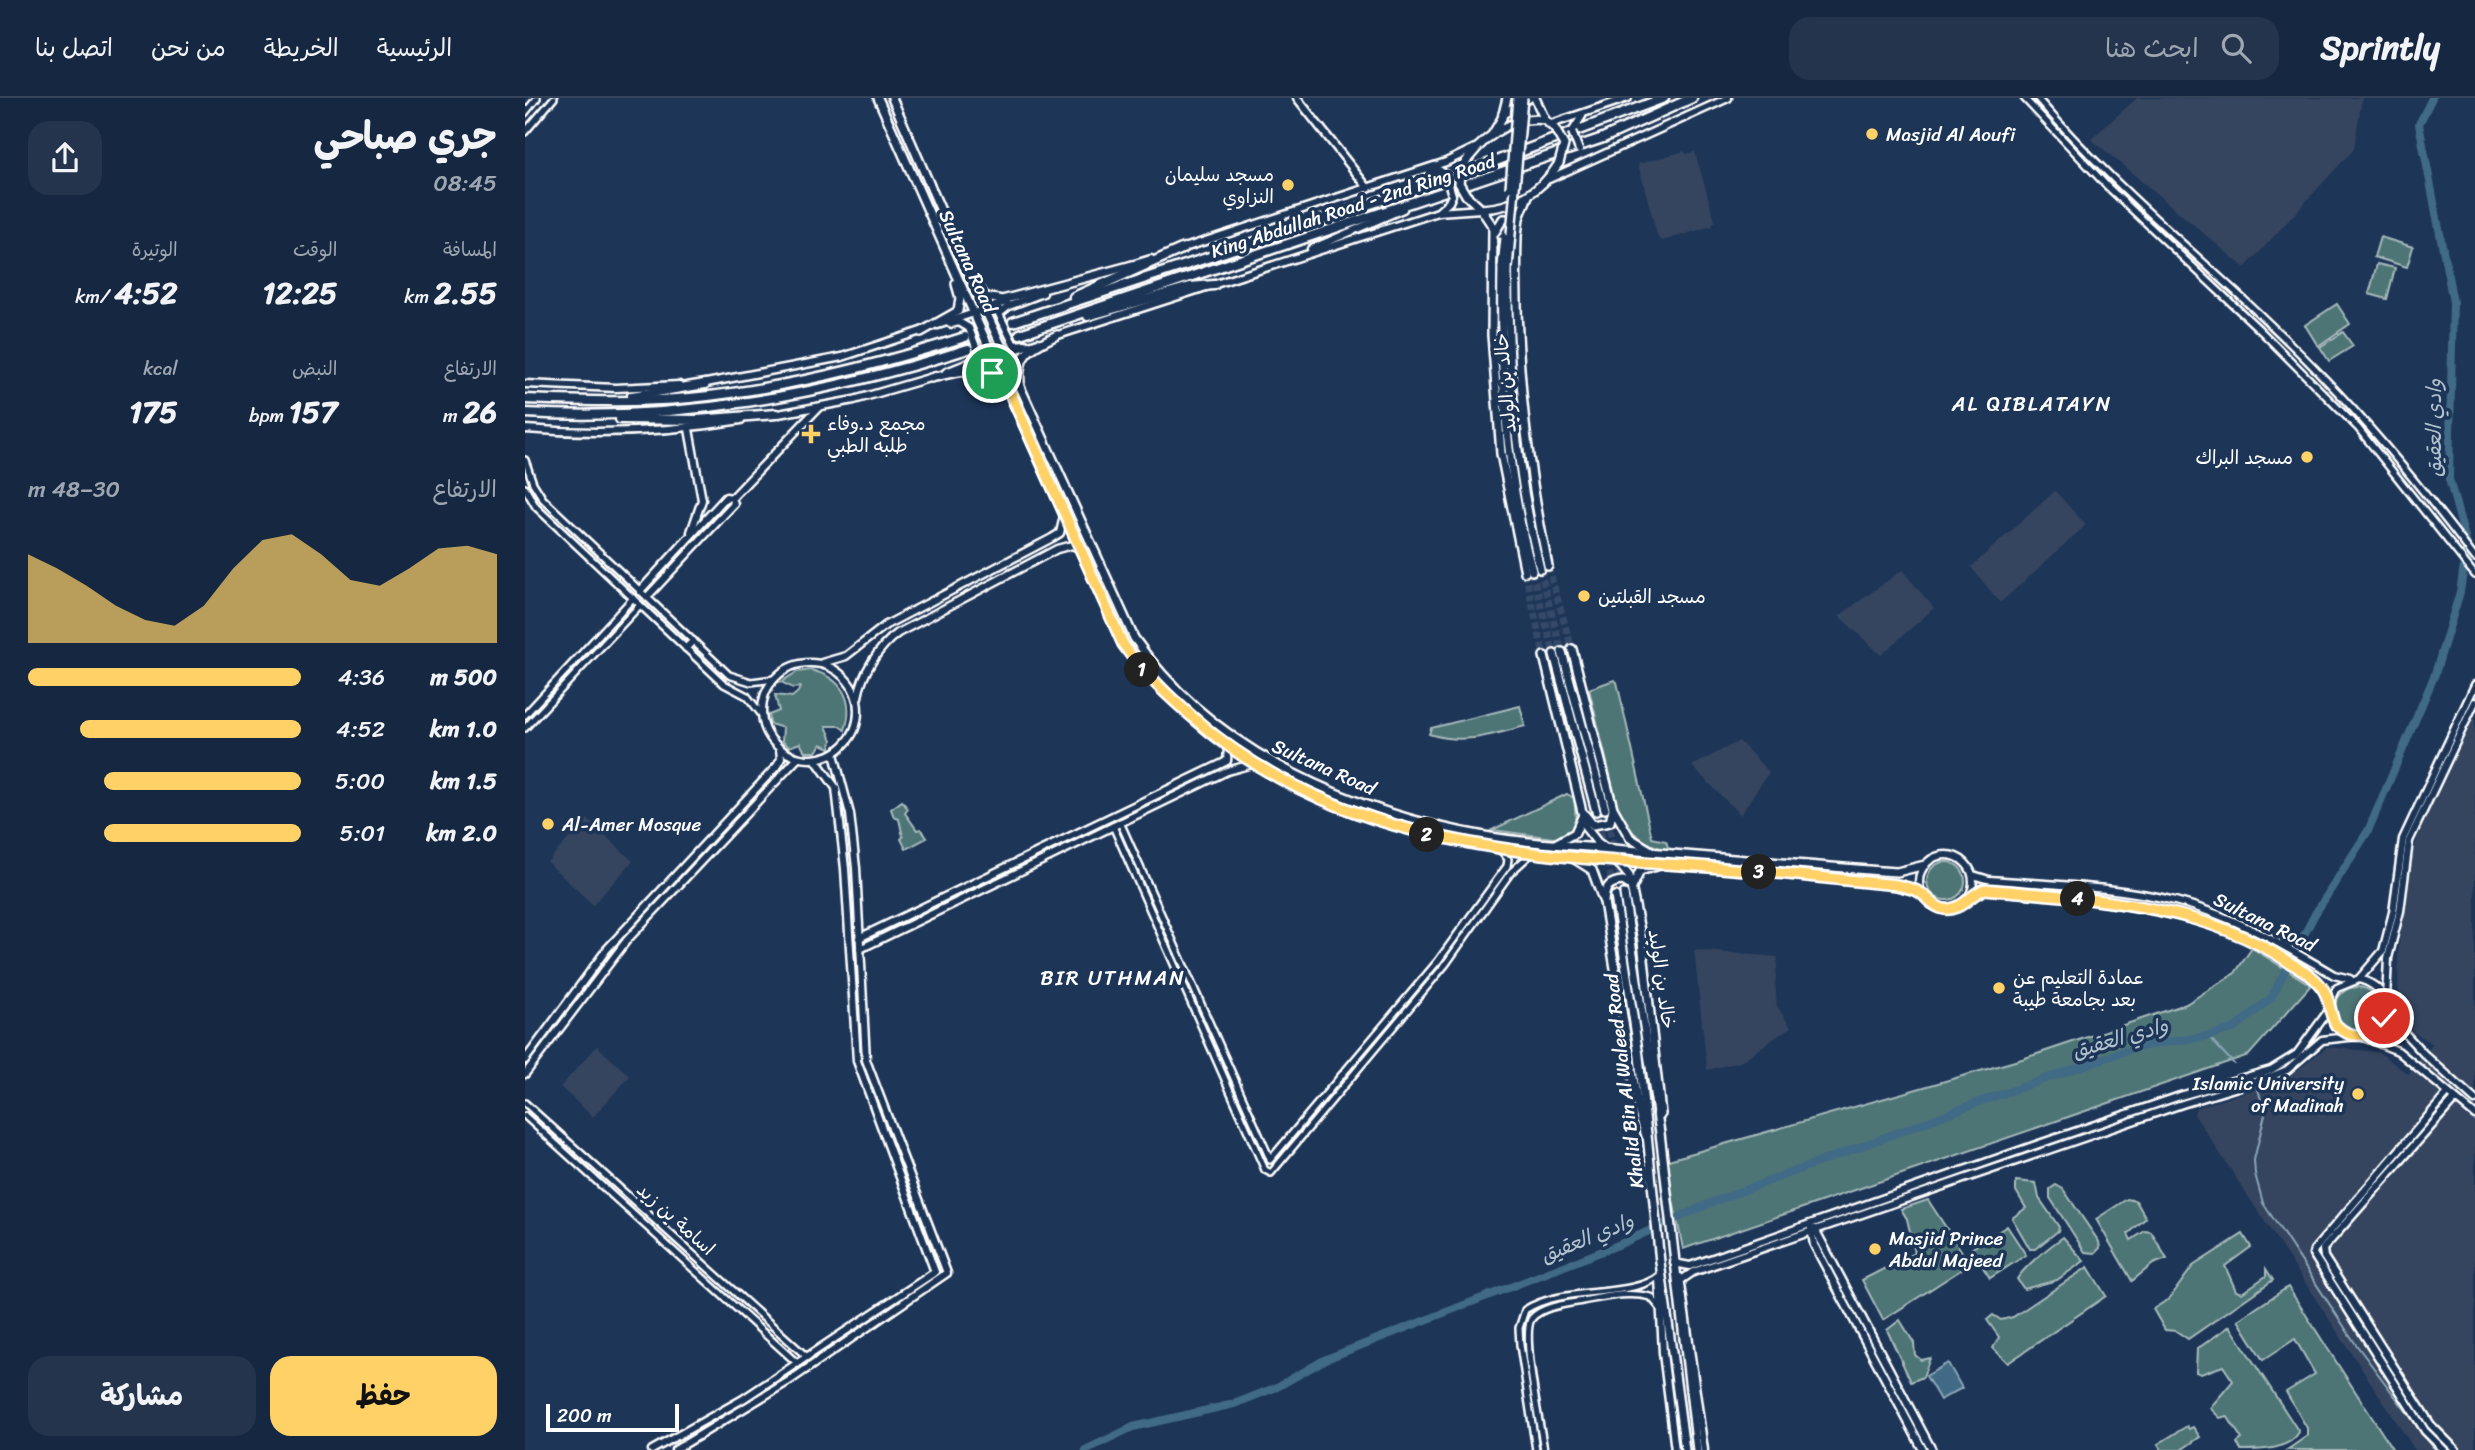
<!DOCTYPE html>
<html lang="ar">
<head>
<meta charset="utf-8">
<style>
	:root { --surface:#162841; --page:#23344c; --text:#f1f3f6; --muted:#9ea6b1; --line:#35445a; --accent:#ffd166 }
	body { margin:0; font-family:Sriracha,"Playpen Sans Arabic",sans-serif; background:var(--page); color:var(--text); direction:rtl; height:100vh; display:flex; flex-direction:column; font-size:26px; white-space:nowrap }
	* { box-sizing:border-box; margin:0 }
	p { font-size:23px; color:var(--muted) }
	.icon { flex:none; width:38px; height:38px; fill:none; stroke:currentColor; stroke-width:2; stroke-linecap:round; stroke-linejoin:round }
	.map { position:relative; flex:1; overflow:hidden; direction:ltr }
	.side { display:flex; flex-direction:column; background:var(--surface); width:525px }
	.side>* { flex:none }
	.scale { position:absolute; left:21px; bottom:18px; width:133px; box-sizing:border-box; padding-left:7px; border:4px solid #fff; border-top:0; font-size:19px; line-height:24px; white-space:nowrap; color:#fff; -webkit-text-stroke:5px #1d3557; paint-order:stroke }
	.pin { position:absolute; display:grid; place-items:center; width:60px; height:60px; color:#fff; margin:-30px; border:4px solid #fff; border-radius:50%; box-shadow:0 2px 7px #0007 }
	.km { position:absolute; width:35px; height:35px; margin:-18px; border-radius:50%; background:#222; color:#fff; font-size:19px; line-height:35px; text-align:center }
	.round { display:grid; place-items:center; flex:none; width:74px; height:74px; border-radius:21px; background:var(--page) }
	.head { display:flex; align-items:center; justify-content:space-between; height:119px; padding:0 28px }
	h1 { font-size:38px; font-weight:700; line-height:52px }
	.figures { display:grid; grid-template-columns:repeat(3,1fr); gap:10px; height:119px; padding:7px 28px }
	.figures div { display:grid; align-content:center }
	.figures b { font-size:30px; font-weight:700 }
	.figures small { font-size:19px; font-weight:400 }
	.figures p { font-size:19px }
	.chart { height:196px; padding:14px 28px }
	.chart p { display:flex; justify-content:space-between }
	.chart svg { width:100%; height:126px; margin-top:7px; fill:var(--accent); opacity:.7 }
	.primary-button { display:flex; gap:14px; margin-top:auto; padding:14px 28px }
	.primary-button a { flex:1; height:80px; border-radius:21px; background:var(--accent); color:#111; font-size:28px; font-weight:700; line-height:80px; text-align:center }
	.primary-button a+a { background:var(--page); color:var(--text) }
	ul { padding:0 28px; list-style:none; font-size:23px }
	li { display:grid; grid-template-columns:112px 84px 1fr; align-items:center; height:52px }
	li i { height:18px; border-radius:9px; background:var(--accent) }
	header { display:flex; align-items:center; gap:42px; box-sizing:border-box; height:98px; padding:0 35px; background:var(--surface); border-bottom:2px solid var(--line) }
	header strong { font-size:33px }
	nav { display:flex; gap:38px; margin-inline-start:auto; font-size:24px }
	.search { width:490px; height:63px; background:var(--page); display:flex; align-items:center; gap:18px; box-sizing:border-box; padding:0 24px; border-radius:21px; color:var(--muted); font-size:26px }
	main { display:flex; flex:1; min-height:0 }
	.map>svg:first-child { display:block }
	.built { fill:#34445f }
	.green { fill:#4e7476; stroke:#a6baba; stroke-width:2 }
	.water { fill:#3f6a86; stroke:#8ca6b6; stroke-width:2 }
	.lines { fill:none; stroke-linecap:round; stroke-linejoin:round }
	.stream { stroke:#8ca6b6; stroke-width:2 }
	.river { stroke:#3f6a86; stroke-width:8 }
	.trunk-tunnel { stroke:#344968; stroke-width:7; stroke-dasharray:7 3.5; stroke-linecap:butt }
	.motorway-tunnel { stroke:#344968; stroke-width:8; stroke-dasharray:8 4; stroke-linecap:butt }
	.tertiary-casing { stroke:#fff; stroke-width:10 }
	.secondary-casing { stroke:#fff; stroke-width:11 }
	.primary-casing { stroke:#fff; stroke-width:12 }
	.trunk-casing { stroke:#fff; stroke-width:12 }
	.motorway-casing { stroke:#fff; stroke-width:13 }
	.tertiary { stroke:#1d3557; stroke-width:5 }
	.secondary { stroke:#1d3557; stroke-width:6 }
	.primary { stroke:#1d3557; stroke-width:7 }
	.trunk { stroke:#1d3557; stroke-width:7 }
	.motorway { stroke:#1d3557; stroke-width:8 }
	.secondary-bridge-casing { stroke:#fff; stroke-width:11; stroke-linecap:butt }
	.trunk-bridge-casing { stroke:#fff; stroke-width:12; stroke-linecap:butt }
	.secondary-bridge { stroke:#1d3557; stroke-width:6 }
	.trunk-bridge { stroke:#1d3557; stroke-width:7 }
	.route-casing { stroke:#fff; stroke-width:14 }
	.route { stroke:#ffd166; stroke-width:9 }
	.poi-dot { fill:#ffd166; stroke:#1d3557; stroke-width:2.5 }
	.labels { text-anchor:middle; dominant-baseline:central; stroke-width:7; stroke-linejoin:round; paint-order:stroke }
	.poi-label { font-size:19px; fill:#fff; stroke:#1d3557; text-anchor:start }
	.street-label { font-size:19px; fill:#fff; stroke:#1d3557 }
	.neighbourhood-label { font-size:21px; letter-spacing:2px; fill:#fff; stroke:#1d3557 }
	.water-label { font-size:21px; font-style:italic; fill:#b2c3cf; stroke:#1d3557 }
</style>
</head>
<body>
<header>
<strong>Sprintly</strong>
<div class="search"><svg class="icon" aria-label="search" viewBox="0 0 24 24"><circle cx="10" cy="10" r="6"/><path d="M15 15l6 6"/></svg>ابحث هنا</div>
<nav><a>الرئيسية</a><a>الخريطة</a><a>من نحن</a><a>اتصل بنا</a></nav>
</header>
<main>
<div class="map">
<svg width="1950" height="1352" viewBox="0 0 1950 1352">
	<rect width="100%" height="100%" fill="#1d3557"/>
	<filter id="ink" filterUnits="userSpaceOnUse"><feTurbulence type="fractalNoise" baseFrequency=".0143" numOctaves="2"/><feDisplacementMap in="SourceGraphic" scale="14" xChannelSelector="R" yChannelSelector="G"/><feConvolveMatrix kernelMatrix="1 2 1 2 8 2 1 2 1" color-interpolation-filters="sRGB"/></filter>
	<g filter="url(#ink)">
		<g class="built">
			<path d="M1612 0H1837L1829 51 1720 170 1566 41Z"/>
			<path d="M1159 53 1161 56 1170 54 1190 123 1187 128 1138 143 1133 140 1113 66Z"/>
			<path d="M1530 393 1561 427 1475 505 1446 469Z"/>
			<path d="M1377 472 1409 510 1356 557 1314 518Z"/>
			<path d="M1950 617V1352H1890L1669 1016 1671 1010 1759 982 1802 949 1854 954 1883 976 1908 946 1874 925 1873 854 1888 754 1899 721Z"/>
			<path d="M1214 643 1244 674 1215 717 1167 668Z"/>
			<path d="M62 721 108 763 68 807 22 764Z"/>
			<path d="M1169 852 1253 859 1250 886 1252 908 1266 929 1215 964 1182 972Z"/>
			<path d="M72 948 105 978 68 1019 35 989Z"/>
		</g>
		<g class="green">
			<path d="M1855 139 1888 149 1882 169 1849 159Z"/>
			<path d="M1852 166 1870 170 1862 201 1844 196Z"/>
			<path d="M1812 206 1825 226 1793 248 1780 227Z"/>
			<path d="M1818 234 1828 248 1804 263 1795 249Z"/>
			<path d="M286 572C317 580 330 602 320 632L314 628H301L307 642 305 650 296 646 291 654H280L275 645 264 649 257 643 258 630 245 626 244 617 254 613 250 597 267 599 273 594 275 589 268 590 256 584 272 574Z"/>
			<path d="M1089 582 1092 584 1127 740 1141 743 1144 752C1120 748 1105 735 1094 714L1064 591Z"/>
			<path d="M995 608 1000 628C967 637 938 647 904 636L906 630Z"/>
			<path d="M1042 696 1049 700C1051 718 1054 732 1036 741L967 732Z"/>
			<path d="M377 703 383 711 380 715 392 732 396 731 402 740 381 751 376 741 378 739 374 721 369 719 366 711Z"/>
			<circle cx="1421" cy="783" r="19"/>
			<path d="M1727 850 1786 887 1724 957 1158 1151 1140 1063 1497 961 1661 906 1710 875Z"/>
			<circle cx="1832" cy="911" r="22"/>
			<path d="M1491 1083 1511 1085 1514 1100 1534 1129 1533 1133 1510 1151H1505L1487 1120 1501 1110 1491 1093Z"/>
			<path d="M1531 1087 1538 1091 1574 1144 1575 1150 1570 1155 1560 1154 1525 1100V1091Z"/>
			<path d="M1602 1101 1611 1103 1621 1120 1603 1136 1606 1142 1620 1133 1626 1134 1642 1161 1628 1166 1607 1183 1571 1121Z"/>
			<path d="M1403 1102 1445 1166 1358 1222 1337 1182 1390 1155 1382 1121 1376 1111Z"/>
			<path d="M1482 1128 1501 1157 1465 1180 1446 1151Z"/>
			<path d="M1718 1136 1726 1149 1700 1168 1711 1193 1717 1195 1741 1178V1171L1748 1182 1663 1241 1651 1233 1640 1232 1628 1211 1644 1201 1668 1168Z"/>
			<path d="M1538 1139 1559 1163 1532 1182 1499 1191 1492 1181C1500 1168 1524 1149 1538 1139Z"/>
			<path d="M1563 1169 1581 1198 1483 1265 1468 1250 1474 1239 1462 1222 1468 1217 1476 1222 1488 1219Z"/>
			<path d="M1763 1189 1868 1352H1762L1782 1338V1330L1761 1294 1790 1276 1770 1241 1738 1262 1713 1222Z"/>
			<path d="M1375 1222 1389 1245 1390 1257 1396 1262 1405 1260 1398 1279 1386 1284 1362 1232Z"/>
			<path d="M1705 1228 1774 1334C1764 1352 1736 1352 1716 1352L1712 1345 1717 1341 1702 1318 1695 1320 1685 1310 1708 1283 1698 1268 1676 1276 1671 1274 1672 1251Z"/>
			<path d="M1662 1328 1664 1331 1668 1329 1675 1339 1656 1352H1637L1633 1346Z"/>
		</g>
		<path class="water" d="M1423 1265 1437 1290 1415 1302 1401 1278Z"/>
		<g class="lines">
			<g class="stream">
				<path d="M1683 938 1709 966"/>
				<path d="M1733 991 1740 1016 1729 1062 1730 1076 1738 1105 1830 1245 1910 1352"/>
			</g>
			<path class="river" d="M560 1352 608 1329 709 1306 752 1289 801 1261 1093 1147 1188 1104 1454 1004 1612 949 1683 938 1710 930 1746 900 1790 816 1843 733 1910 576 1935 494 1942 447 1924 381 1928 204 1894 26 1907 0"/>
			<g class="trunk-tunnel">
				<path d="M1023 468 1047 551"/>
				<path d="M1015 471 1037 554"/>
				<path d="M1007 473 1029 556"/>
				<path d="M1000 474 1019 558"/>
				<path d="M1080 711 1099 796"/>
				<path d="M1071 713 1090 798"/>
			</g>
			<g class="motorway-tunnel">
				<path d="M441 239 485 225"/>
				<path d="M446 250 495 236"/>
			</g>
			<g class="tertiary-casing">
				<g id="tertiary">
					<path d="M1499 0 1582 88 1734 231 1833 330 1950 477"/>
					<path d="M1512 0C1600 103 1708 184 1800 281 1854 337 1903 398 1950 460"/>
					<path d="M0 15 12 0"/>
					<path d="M0 34 29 0"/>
					<path d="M0 362 8 385 18 401 204 577 226 584 249 581"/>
					<path d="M0 390 11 409 199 586 222 598 237 617"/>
					<path d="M0 617 108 500"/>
					<path d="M0 630 115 507"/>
					<path d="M595 724 745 1061"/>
					<path d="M588 728 740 1072 746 1075 920 867 986 774 1007 755"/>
					<path d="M0 1005 282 1259"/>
					<path d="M0 1018 273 1266"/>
					<path d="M745 1062 913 863 982 768 983 761 975 751"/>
					<path d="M1011 1352 995 1247 994 1230 1000 1212C1037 1187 1108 1201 1135 1177"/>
					<path d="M1019 1352C1016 1330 995 1234 1007 1220 1018 1208 1042 1206 1057 1203 1080 1199 1103 1193 1126 1199L1135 1210"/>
				</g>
			</g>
			<g class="secondary-casing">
				<g id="secondary">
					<path d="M772 0 843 90"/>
					<path d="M1026 26 1103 0"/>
					<path d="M1047 34 1057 18"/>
					<path d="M904 74 914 72 921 77"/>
					<path d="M1024 81 1203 0"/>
					<path d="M913 114 924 104 927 97"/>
					<path d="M656 151 921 64 950 50"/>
					<path d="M786 151 878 111"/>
					<path d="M603 168 626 161"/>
					<path d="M413 227 482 204"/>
					<path d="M530 238 913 114 956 111"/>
					<path d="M500 246 489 247 474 216 484 208 518 195"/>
					<path d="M434 271 513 244"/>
					<path d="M421 274 446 264 454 257 444 230 434 224 426 226"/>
					<path d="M0 286 91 290 154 287"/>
					<path d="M176 286 317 259 399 232"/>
					<path d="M248 317 329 302 411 278"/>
					<path d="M0 331C73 337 144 334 216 322"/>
					<path d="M164 331 177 402 166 434"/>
					<path d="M115 493 201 399 207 400 294 309"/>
					<path d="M122 499 209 406 207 400"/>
					<path d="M161 550 168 543"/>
					<path d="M297 565 321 558 361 527 527 440 535 435 539 418"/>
					<circle cx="285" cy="613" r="48"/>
					<path d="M333 599C337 576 353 549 373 535L532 451 547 447 556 451"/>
					<circle cx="1421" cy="784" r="27"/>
					<path d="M1448 777 1464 782C1526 787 1590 788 1650 803 1707 817 1758 847 1809 877L1825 881"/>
					<path d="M1446 796 1459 791C1551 800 1758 813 1805 904"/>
					<path d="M334 840 696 666 702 663 703 650"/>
					<path d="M335 851 702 673 727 666"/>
					<path d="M1834 881C1888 896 1848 963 1810 927L1805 904 1812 890 1834 881 1858 853 1868 814 1878 741 1950 587"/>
					<path d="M1861 901 1863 860 1875 813 1884 743 1950 604"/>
					<path d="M1861 915 1899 956 1950 1002"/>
					<path d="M1838 939 1873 953 1950 1017"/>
					<path d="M0 962 82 851 252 668 256 661 255 651"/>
					<path d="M0 976 102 842 273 660"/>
					<path d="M1930 1001 1798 1151 1799 1159 1906 1327 1931 1352"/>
					<path d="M1286 1130 1289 1147 1398 1352"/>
					<path d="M1290 1131 1407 1352"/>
					<path d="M1149 1165 1165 1168 1508 1048 1655 998 1746 972 1772 956 1804 912"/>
					<path d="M1155 1179 1179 1352"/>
					<path d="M1134 1180 1138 1255 1150 1352"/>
					<path d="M1152 1185 1168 1174 1657 1006 1745 979 1762 972 1797 942 1832 938"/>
					<path d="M127 1352 218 1301 410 1174 332 963 320 771 311 690 290 661"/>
					<path d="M150 1352 264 1283 422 1175 341 962 331 770 325 716 309 656"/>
					<path d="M1919 1352 1900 1333 1788 1156 1789 1152 1923 995"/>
				</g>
			</g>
			<g class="primary-casing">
				<g id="primary">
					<path d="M353 0C433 182 515 365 598 546 619 576 643 598 671 622 805 738 971 755 1141 766 1218 771 1295 780 1372 787L1396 794"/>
					<path d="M367 0 433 152 609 540C689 656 830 716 965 739 1017 747 1071 749 1123 754 1201 760 1278 767 1356 773L1372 774 1400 767"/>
					<path d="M1010 0 1020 22"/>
					<path d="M978 16 1004 0"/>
					<path d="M967 37 977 20 982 0"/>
					<path d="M455 192 461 199 477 202 608 167"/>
					<path d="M396 234 433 213 435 200 431 186"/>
					<path d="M406 280C434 274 459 263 479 287"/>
					<path d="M495 284C492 254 508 249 532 237"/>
				</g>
			</g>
			<g class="trunk-casing">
				<g id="trunk">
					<path d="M936 71C954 42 985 17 1020 22L1030 31"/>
					<path d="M941 97 956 111 968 129 967 237 976 356 1000 474"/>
					<path d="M1003 98 994 120 992 138C989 250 1000 359 1023 468"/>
					<path d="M956 111C989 110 1017 93 1034 65"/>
					<path d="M970 134 978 121H985L989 126"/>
					<path d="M977 169C975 269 980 375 1007 473"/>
					<path d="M983 170C982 272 990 371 1015 471"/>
					<path d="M1047 551 1088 710 1105 740 1128 754"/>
					<path d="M1037 554 1080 711"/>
					<path d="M1029 556 1071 713"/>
					<path d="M1019 558 1061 730 1072 744 1096 762"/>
					<path d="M1060 717 1068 727 1085 724 1088 711"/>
					<path d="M1030 746 1050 735 1057 719"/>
					<path d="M1069 749 1096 768 1104 778 1117 843 1136 1016"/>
					<path d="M1045 758 1067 772 1078 802"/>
					<path d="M1106 788 1098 783C1083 784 1080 790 1079 804L1114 1015 1121 1038"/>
					<path d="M1107 790 1115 773 1138 766"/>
					<path d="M1099 796 1135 1035 1172 1352"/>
					<path d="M1090 798 1114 958 1135 1164 1160 1352"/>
				</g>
			</g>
			<g class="motorway-casing">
				<g id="motorway">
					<path d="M549 199 659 150"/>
					<path d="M563 218 665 189 689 187"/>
					<path d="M488 224 939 75 1139 0"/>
					<path d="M495 236 1078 40 1167 0"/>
					<path d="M107 298 180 286"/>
					<path d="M0 301C55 303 110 305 165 300 259 291 350 268 440 239"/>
					<path d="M0 315C152 324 299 297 443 251"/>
					<path d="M95 321 172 322 251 316"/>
				</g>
			</g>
			<use href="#tertiary" class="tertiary"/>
			<use href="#secondary" class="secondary"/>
			<use href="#primary" class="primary"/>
			<use href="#trunk" class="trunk"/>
			<use href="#motorway" class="motorway"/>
			<g class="secondary-bridge-casing">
				<g id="secondary-bridge">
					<path d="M1047 34 1054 52"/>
					<path d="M921 77 927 97"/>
				</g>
			</g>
			<g class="trunk-bridge-casing">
				<g id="trunk-bridge">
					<path d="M1030 31 1039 47 1034 65"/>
					<path d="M936 71 934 85 941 97"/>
					<path d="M985 90 992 0"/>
					<path d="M977 169 980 140"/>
					<path d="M983 170 998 0"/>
				</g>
			</g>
			<use href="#secondary-bridge" class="secondary-bridge"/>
			<use href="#trunk-bridge" class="trunk-bridge"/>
		</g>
	</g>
	<g class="lines" filter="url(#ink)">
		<g class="route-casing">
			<path id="route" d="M467 275 486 296 598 546C619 576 643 598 671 622 801 736 974 757 1141 766 1218 770 1295 780 1372 787 1379 789 1388 790 1394 794 1407 801 1412 817 1432 809 1443 804 1448 795 1460 791 1562 801 1674 804 1762 863 1774 870 1788 877 1796 888 1806 900 1803 915 1811 927 1827 943 1848 940 1859 920"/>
		</g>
		<use href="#route" class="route"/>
	</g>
	<g class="poi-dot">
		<circle cx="1347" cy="36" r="7"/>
		<circle cx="763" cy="87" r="7"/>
		<path d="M282.5 325.5h7v7h7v7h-7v7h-7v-7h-7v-7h7z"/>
		<circle cx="1782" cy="359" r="7"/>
		<circle cx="1059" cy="498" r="7"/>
		<circle cx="23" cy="726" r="7"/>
		<circle cx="1474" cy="890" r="7"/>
		<circle cx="1833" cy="996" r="7"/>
		<circle cx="1350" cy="1151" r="7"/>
	</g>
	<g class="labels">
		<g class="poi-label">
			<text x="1361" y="36">Masjid Al Aoufi</text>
			<text x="749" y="76" text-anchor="end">مسجد سليمان<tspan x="749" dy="22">النزاوي</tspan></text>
			<text x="302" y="325">مجمع د.وفاء<tspan x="302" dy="22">طلبه الطبي</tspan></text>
			<text x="1768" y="359" text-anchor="end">مسجد البراك</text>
			<text x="1073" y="498">مسجد القبلتين</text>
			<text x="37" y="726">Al-Amer Mosque</text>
			<text x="1488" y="879">عمادة التعليم عن<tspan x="1488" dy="22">بعد بجامعة طيبة</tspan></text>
			<text x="1819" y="985" text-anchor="end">Islamic University<tspan x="1819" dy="22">of Madinah</tspan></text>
			<text x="1364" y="1140">Masjid Prince<tspan x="1364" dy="22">Abdul Majeed</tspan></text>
		</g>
		<g class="street-label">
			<text transform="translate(828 108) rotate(-18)">King Abdullah Road - 2nd Ring Road</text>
			<text transform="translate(443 163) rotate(65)">Sultana Road</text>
			<text transform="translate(980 285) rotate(-95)">خالد بن الوليد</text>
			<text transform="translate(799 669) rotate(24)">Sultana Road</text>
			<text transform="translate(1740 824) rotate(26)">Sultana Road</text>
			<text transform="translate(1137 881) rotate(82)">خالد بن الوليد</text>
			<text transform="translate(1099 983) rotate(-97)">Khalid Bin Al Waleed Road</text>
			<text transform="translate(151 1121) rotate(42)">اسامة بن زید</text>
		</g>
		<g class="neighbourhood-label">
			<text x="1507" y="306">AL QIBLATAYN</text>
			<text x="588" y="880">BIR UTHMAN</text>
		</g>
		<g class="water-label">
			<text transform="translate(1909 330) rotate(-90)">وادي العقيق</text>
			<text transform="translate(1595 940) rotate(-16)">وادي العقيق</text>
			<text transform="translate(1062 1140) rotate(-22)">وادي العقيق</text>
		</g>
	</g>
</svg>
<div class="scale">200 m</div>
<div class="pin" style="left:467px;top:275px;background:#1e9e55"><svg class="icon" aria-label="arrive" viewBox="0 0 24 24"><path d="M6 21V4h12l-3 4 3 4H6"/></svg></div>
<div class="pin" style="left:1859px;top:920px;background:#d93025"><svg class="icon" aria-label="check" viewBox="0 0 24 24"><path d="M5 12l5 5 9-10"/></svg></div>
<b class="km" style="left:617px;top:572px">1</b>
<b class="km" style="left:902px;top:737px">2</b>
<b class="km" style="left:1234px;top:774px">3</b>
<b class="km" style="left:1553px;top:801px">4</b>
</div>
<section class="side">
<div class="head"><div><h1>جري صباحي</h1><p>08:45</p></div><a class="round"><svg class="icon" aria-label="share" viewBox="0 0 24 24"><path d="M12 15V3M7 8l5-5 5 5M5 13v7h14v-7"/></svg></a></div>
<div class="figures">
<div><p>المسافة</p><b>2.55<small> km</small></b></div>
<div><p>الوقت</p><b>12:25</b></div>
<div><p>الوتيرة</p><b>4:52<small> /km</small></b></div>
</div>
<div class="figures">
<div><p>الارتفاع</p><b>26<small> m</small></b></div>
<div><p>النبض</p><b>157<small> bpm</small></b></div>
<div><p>kcal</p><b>175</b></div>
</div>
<div class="chart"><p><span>الارتفاع</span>30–48 m</p>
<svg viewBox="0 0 160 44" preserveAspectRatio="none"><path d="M0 44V13L10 18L20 24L30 31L40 36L50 38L60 31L70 18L80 8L90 6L100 13L110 22L120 24L130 18L140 11L150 10L160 13V44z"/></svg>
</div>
<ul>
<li><b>500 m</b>4:36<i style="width:100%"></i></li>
<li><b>1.0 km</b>4:52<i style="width:81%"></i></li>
<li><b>1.5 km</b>5:00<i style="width:72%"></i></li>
<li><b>2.0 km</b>5:01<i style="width:72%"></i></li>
</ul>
<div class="primary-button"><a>حفظ</a><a>مشاركة</a></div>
</section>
</main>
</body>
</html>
